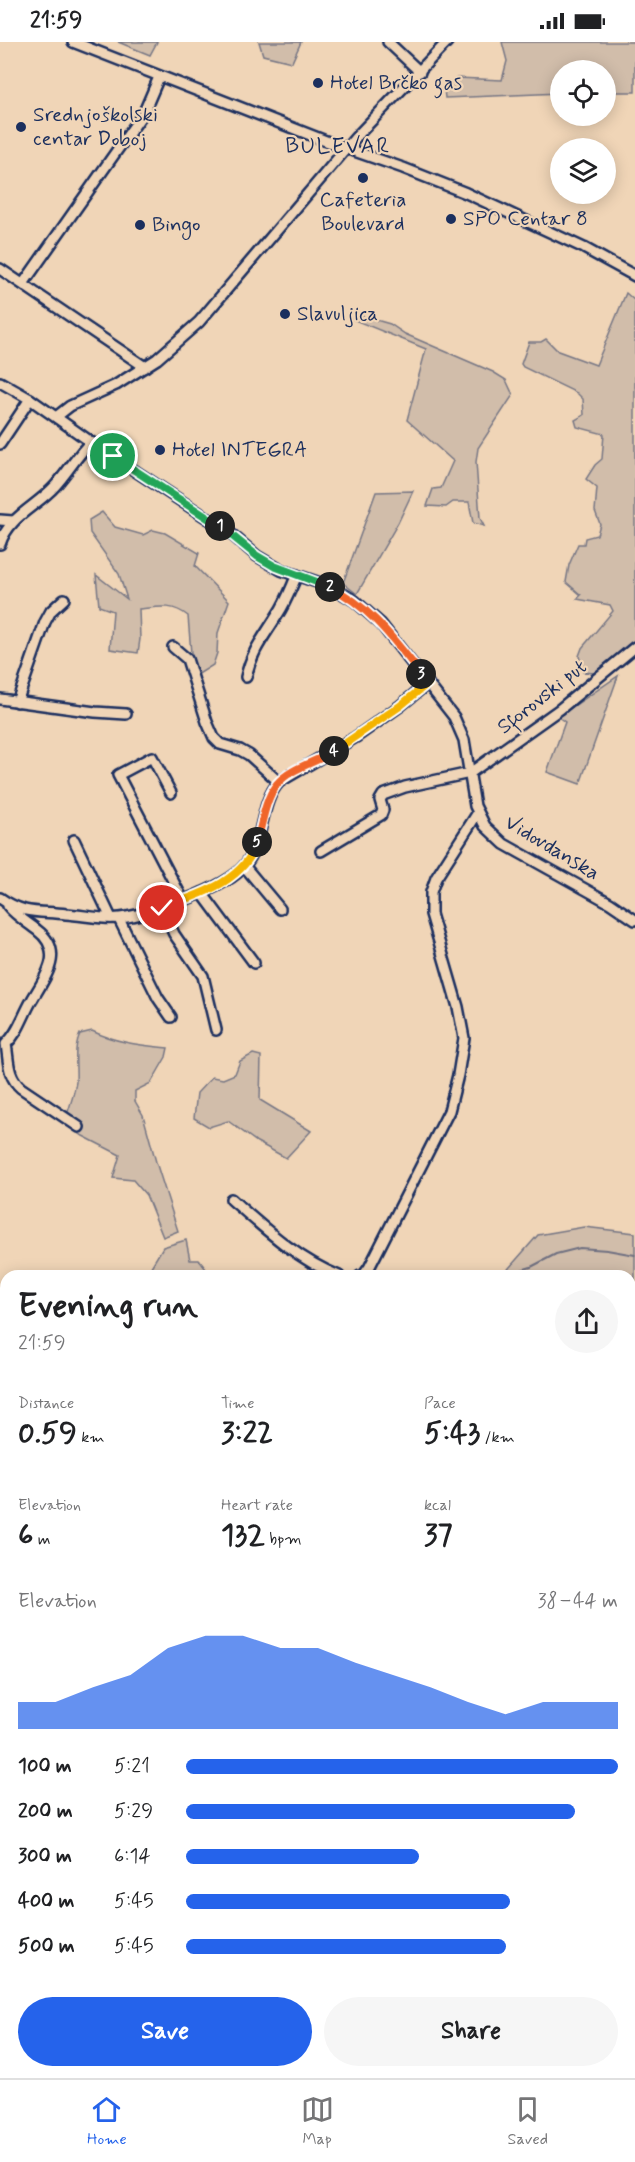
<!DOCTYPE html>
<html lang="en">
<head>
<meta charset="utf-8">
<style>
	:root { --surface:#fff; --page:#f6f6f6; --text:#202124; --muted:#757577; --line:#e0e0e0; --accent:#2563eb }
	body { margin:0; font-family:Mynerve,sans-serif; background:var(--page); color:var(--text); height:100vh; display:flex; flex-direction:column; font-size:22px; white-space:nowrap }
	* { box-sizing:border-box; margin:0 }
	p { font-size:20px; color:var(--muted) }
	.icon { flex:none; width:33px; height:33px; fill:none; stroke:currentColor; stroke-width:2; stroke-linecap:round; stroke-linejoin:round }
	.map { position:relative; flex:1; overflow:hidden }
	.sheet { position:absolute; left:0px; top:1228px; width:636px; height:808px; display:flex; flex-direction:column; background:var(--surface); border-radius:18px 18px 0 0; box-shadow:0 3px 15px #0003 }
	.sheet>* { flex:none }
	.buttons { position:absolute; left:550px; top:18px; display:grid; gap:12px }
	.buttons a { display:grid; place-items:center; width:66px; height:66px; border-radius:50%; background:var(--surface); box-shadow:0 3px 15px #0003; font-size:30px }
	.pin { position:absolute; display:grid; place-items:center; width:51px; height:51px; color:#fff; margin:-26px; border:3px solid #fff; border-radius:50%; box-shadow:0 2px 6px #0007 }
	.km { position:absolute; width:30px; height:30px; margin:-15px; border-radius:50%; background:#222; color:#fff; font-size:16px; line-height:30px; text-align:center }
	.round { display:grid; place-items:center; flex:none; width:63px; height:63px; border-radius:32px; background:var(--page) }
	.headline { display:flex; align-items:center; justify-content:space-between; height:102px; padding:0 18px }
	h1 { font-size:33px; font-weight:700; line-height:45px }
	.figures { display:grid; grid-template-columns:repeat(3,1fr); gap:9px; height:102px; padding:6px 18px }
	.figures div { display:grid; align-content:center }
	.figures b { font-size:30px; font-weight:700 }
	.figures small { font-size:16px; font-weight:400 }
	.figures p { font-size:16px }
	.chart { height:168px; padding:12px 18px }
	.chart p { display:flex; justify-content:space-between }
	.chart svg { width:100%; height:108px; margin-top:6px; fill:var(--accent); opacity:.7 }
	.action { display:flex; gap:12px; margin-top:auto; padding:12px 18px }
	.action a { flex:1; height:69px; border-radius:36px; background:var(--accent); color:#fff; font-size:24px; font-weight:700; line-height:69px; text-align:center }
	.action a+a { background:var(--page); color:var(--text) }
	ul { padding:0 18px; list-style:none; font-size:20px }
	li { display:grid; grid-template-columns:96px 72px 1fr; align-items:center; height:45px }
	li i { height:15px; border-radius:8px; background:var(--accent) }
	.status { display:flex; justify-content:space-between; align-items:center; height:42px; padding:0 30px; background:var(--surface); direction:ltr }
	.status svg { height:16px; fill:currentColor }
	.tab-bar { display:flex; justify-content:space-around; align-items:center; height:84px; border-top:2px solid var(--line); background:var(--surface); font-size:16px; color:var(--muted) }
	.tab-bar a { display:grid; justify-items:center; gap:3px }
	.tab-bar .active { color:var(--accent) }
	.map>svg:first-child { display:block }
	.green { fill:#d1bdaa; stroke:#767684; stroke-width:1.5 }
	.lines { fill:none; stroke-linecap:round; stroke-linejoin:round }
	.stream { stroke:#6f7081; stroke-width:2 }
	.minor-casing { stroke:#1b2f5e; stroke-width:14 }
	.minor { stroke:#f0d5b7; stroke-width:9 }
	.split-1-casing { stroke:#fff; stroke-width:12 }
	.split-2-casing { stroke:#fff; stroke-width:12 }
	.split-3-casing { stroke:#fff; stroke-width:12 }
	.split-4-casing { stroke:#fff; stroke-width:12 }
	.split-5-casing { stroke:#fff; stroke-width:12 }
	.split-6-casing { stroke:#fff; stroke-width:12 }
	.split-1 { stroke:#22a559; stroke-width:8 }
	.split-2 { stroke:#22a559; stroke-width:8 }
	.split-3 { stroke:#f0652b; stroke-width:8 }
	.split-4 { stroke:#f5b400; stroke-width:8 }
	.split-5 { stroke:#f0652b; stroke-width:8 }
	.split-6 { stroke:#f5b400; stroke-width:8 }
	.poi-dot { fill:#1b2f5e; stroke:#f0d5b7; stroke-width:2 }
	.labels { text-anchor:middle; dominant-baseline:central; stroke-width:4.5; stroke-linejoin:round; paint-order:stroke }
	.poi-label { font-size:21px; fill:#1b2f5e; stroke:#f0d5b7; text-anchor:start }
	.street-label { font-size:21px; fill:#1b2f5e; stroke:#f0d5b7 }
	.neighbourhood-label { font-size:22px; letter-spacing:1.5px; fill:#1b2f5e; stroke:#f0d5b7 }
</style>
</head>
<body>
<div class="status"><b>21:59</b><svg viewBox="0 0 49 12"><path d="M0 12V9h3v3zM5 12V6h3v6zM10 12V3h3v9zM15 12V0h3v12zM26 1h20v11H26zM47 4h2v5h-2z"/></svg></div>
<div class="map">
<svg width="635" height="2036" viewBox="0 0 635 2036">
	<rect width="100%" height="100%" fill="#f0d5b7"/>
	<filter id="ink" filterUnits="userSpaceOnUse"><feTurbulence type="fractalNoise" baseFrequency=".0167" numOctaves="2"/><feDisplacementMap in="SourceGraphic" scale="12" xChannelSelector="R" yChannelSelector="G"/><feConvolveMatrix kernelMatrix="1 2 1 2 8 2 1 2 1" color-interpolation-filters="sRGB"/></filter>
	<g filter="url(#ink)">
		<g class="green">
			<path d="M118 0H157L150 13Z"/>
			<path d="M259 0H301L292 20 263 13Z"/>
			<path d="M502 0H635V50H606V28H561V51L445 56 444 47 457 36 502 38 507 19Z"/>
			<path d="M626 251 635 259V599L594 631 583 630 579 614 582 606 613 569 610 563 577 557 581 553 566 540 569 523 578 502H584L585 496 597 493 600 482 595 469 597 446 586 437 595 423 602 417 604 392 577 385 575 378 584 373 583 357 577 351 523 325 521 322 529 300H541L546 297 558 309 596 323Z"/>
			<path d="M355 272 390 282 405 292 493 330 506 338 513 353 478 406 476 420 480 476 484 484 473 481 469 460H453L446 465 427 464 433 447 441 446 453 419 407 378 426 307 352 277Z"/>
			<path d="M413 449 398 481 357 552 343 541 376 450Z"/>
			<path d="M102 470 115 485 143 493 153 488 165 491 199 511 195 524 229 559 218 591 217 611 213 623 197 633 191 611 188 574C172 561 158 565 139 567L140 597 138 611 110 607 113 569 99 564 96 533 127 557 119 532 90 491 89 478Z"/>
			<path d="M618 634 580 742 547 730 565 680 558 675Z"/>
			<path d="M92 989C117 1001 141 1003 168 1006L166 1015 151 1041 135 1049V1059L143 1073 156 1120 178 1189 163 1195 146 1153 133 1138 113 1136 120 1113 83 1094 64 1081C69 1067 74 1054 76 1040 77 1024 73 1006 80 992Z"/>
			<path d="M253 1012 261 1014 260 1058 311 1089 286 1116 257 1100 228 1079 209 1085 194 1076 197 1051 212 1035 223 1037 235 1032 240 1019Z"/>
			<path d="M584 1185 635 1191V1499L630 1502V1234H502L538 1193Z"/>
			<path d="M186 1198 190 1218H199L209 1231 208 1234H139L151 1225 163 1205Z"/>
			<path d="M0 1403 6 1406V1424L3 1440 6 1447V1469L0 1473Z"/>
			<path d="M6 1546V2031H207L206 2036H0V1549Z"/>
			<path d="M635 1552V1627L632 1620H630V1553Z"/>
		</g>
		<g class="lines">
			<path class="stream" d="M502 1234 531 1225 556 1212 580 1206 607 1208 635 1213"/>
			<g class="minor-casing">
				<g id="minor">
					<path d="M73 0 331 101 403 126 466 151 584 206 635 234"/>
					<path d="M388 0 420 30"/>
					<path d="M0 227 145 325"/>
					<path d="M23 242 144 70 159 35"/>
					<path d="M0 340 30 357 91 400 230 491 257 514 281 528 323 542 340 550 355 559 381 582 454 675 464 698 475 764 485 784 504 802 610 861 635 878"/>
					<path d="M56 375 70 364 116 343 157 317 199 280 356 95 447 0"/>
					<path d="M0 402 30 357"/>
					<path d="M0 478 13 479"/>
					<path d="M0 502C9 474 36 465 55 444 68 430 77 413 91 400"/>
					<path d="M173 605 187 617 207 680 214 696 220 702 240 708 249 713 279 740"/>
					<path d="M246 635C252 608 264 595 278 572 286 560 291 546 297 533"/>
					<path d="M0 657 95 670 126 672"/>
					<path d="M17 660 45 580 51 569 64 557"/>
					<path d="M171 751 152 715 118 733 183 858"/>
					<path d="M74 798 111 876"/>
					<path d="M321 809 381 773 383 768 380 758 383 753 405 745 470 731 560 667 635 605"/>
					<path d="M245 825 280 867"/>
					<path d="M202 851 254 921"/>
					<path d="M0 856C7 861 17 866 25 868 38 871 52 870 66 872 83 873 103 878 120 876 150 872 227 847 245 823 265 799 259 762 279 740L356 695 400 664 428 641"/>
					<path d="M8 864C16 874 27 880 37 888 66 910 45 935 32 958 23 973 19 990 6 1002 9 1019 7 1034 21 1046L79 1085"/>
					<path d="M162 866 174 892 203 934 216 988"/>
					<path d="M119 877 158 956 171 975"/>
					<path d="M231 1157C264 1186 298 1218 339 1234"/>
					<path d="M360 1234H363L369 1226 449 1069 458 1033 464 996 458 965 431 872V850L436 836 477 772"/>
					<path d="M630 1757 635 1752"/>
					<path d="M481 2036 483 2031"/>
				</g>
			</g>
			<use href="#minor" class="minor"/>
		</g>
	</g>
	<g class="lines" filter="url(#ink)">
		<g class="split-1-casing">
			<path id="split-1" d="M113 414 220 484"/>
		</g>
		<g class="split-2-casing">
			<path id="split-2" d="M220 484 257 514 274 524 330 545"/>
		</g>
		<g class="split-3-casing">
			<path id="split-3" d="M330 545C370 564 394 598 421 632"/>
		</g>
		<g class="split-4-casing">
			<path id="split-4" d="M334 709 400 664 428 641 421 632"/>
		</g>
		<g class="split-5-casing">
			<path id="split-5" d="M257 800C262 782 265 757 277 742 290 726 317 720 334 709"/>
		</g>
		<g class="split-6-casing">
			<path id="split-6" d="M162 866C198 853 244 840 257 800"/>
		</g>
		<use href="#split-1" class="split-1"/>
		<use href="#split-2" class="split-2"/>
		<use href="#split-3" class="split-3"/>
		<use href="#split-4" class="split-4"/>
		<use href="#split-5" class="split-5"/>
		<use href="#split-6" class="split-6"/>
	</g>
	<g class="poi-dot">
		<circle cx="318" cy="41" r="6"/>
		<circle cx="21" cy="85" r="6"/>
		<circle cx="363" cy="136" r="6"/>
		<circle cx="451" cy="177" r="6"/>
		<circle cx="140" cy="183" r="6"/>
		<circle cx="285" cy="272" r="6"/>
		<circle cx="160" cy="408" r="6"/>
	</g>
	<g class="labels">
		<g class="poi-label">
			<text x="330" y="41">Hotel Brčko gas</text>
			<text x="33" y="73">Srednjoškolski<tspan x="33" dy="24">centar Doboj</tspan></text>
			<text x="363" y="158" text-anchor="middle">Cafeteria<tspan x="363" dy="24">Boulevard</tspan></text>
			<text x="463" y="177">SPO Centar 8</text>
			<text x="152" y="183">Bingo</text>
			<text x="297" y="272">Slavuljica</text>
			<text x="172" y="408">Hotel INTEGRA</text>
		</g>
		<g class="street-label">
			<text transform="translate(542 655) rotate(-38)">Sforovski put</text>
			<text transform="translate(552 806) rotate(31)">Vidovdanska</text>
		</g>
		<g class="neighbourhood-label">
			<text x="338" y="105">BULEVAR</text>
		</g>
	</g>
</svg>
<div class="buttons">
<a><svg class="icon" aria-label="locate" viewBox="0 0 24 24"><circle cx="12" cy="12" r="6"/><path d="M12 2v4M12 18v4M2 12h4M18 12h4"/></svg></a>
<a><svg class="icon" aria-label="layers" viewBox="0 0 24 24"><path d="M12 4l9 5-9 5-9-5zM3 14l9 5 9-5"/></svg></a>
</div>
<div class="pin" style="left:113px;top:414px;background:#1e9e55"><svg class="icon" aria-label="arrive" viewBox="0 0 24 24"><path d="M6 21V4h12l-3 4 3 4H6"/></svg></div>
<div class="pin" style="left:162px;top:866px;background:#d93025"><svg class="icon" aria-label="check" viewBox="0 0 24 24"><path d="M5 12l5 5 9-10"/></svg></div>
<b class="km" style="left:220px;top:484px">1</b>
<b class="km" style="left:330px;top:545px">2</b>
<b class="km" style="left:421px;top:632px">3</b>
<b class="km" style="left:334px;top:709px">4</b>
<b class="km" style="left:257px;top:800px">5</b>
<section class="sheet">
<div class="headline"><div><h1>Evening run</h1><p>21:59</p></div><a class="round"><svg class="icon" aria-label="share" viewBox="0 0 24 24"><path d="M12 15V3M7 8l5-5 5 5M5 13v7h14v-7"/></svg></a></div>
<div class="figures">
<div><p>Distance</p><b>0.59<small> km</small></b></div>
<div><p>Time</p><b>3:22</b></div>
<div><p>Pace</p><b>5:43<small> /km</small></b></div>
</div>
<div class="figures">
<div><p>Elevation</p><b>6<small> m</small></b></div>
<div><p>Heart rate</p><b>132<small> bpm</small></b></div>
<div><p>kcal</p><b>37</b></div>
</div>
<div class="chart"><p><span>Elevation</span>38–44 m</p>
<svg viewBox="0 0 160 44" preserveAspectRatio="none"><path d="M0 44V33L10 33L20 27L30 22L40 11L50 6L60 6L70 11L80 11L90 17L100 22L110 27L120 33L130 38L140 33L150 33L160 33V44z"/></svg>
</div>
<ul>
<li><b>100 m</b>5:21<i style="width:100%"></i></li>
<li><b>200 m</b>5:29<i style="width:90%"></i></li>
<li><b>300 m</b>6:14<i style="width:54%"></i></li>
<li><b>400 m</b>5:45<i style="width:75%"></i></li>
<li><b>500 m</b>5:45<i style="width:74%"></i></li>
</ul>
<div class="action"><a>Save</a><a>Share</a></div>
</section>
</div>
<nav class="tab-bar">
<a class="active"><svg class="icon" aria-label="home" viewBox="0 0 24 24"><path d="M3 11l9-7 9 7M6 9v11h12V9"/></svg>Home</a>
<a><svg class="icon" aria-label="map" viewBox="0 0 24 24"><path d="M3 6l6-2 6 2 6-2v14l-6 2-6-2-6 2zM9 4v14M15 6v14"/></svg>Map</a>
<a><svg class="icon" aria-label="saved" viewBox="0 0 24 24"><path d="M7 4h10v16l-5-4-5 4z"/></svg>Saved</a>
</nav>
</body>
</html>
